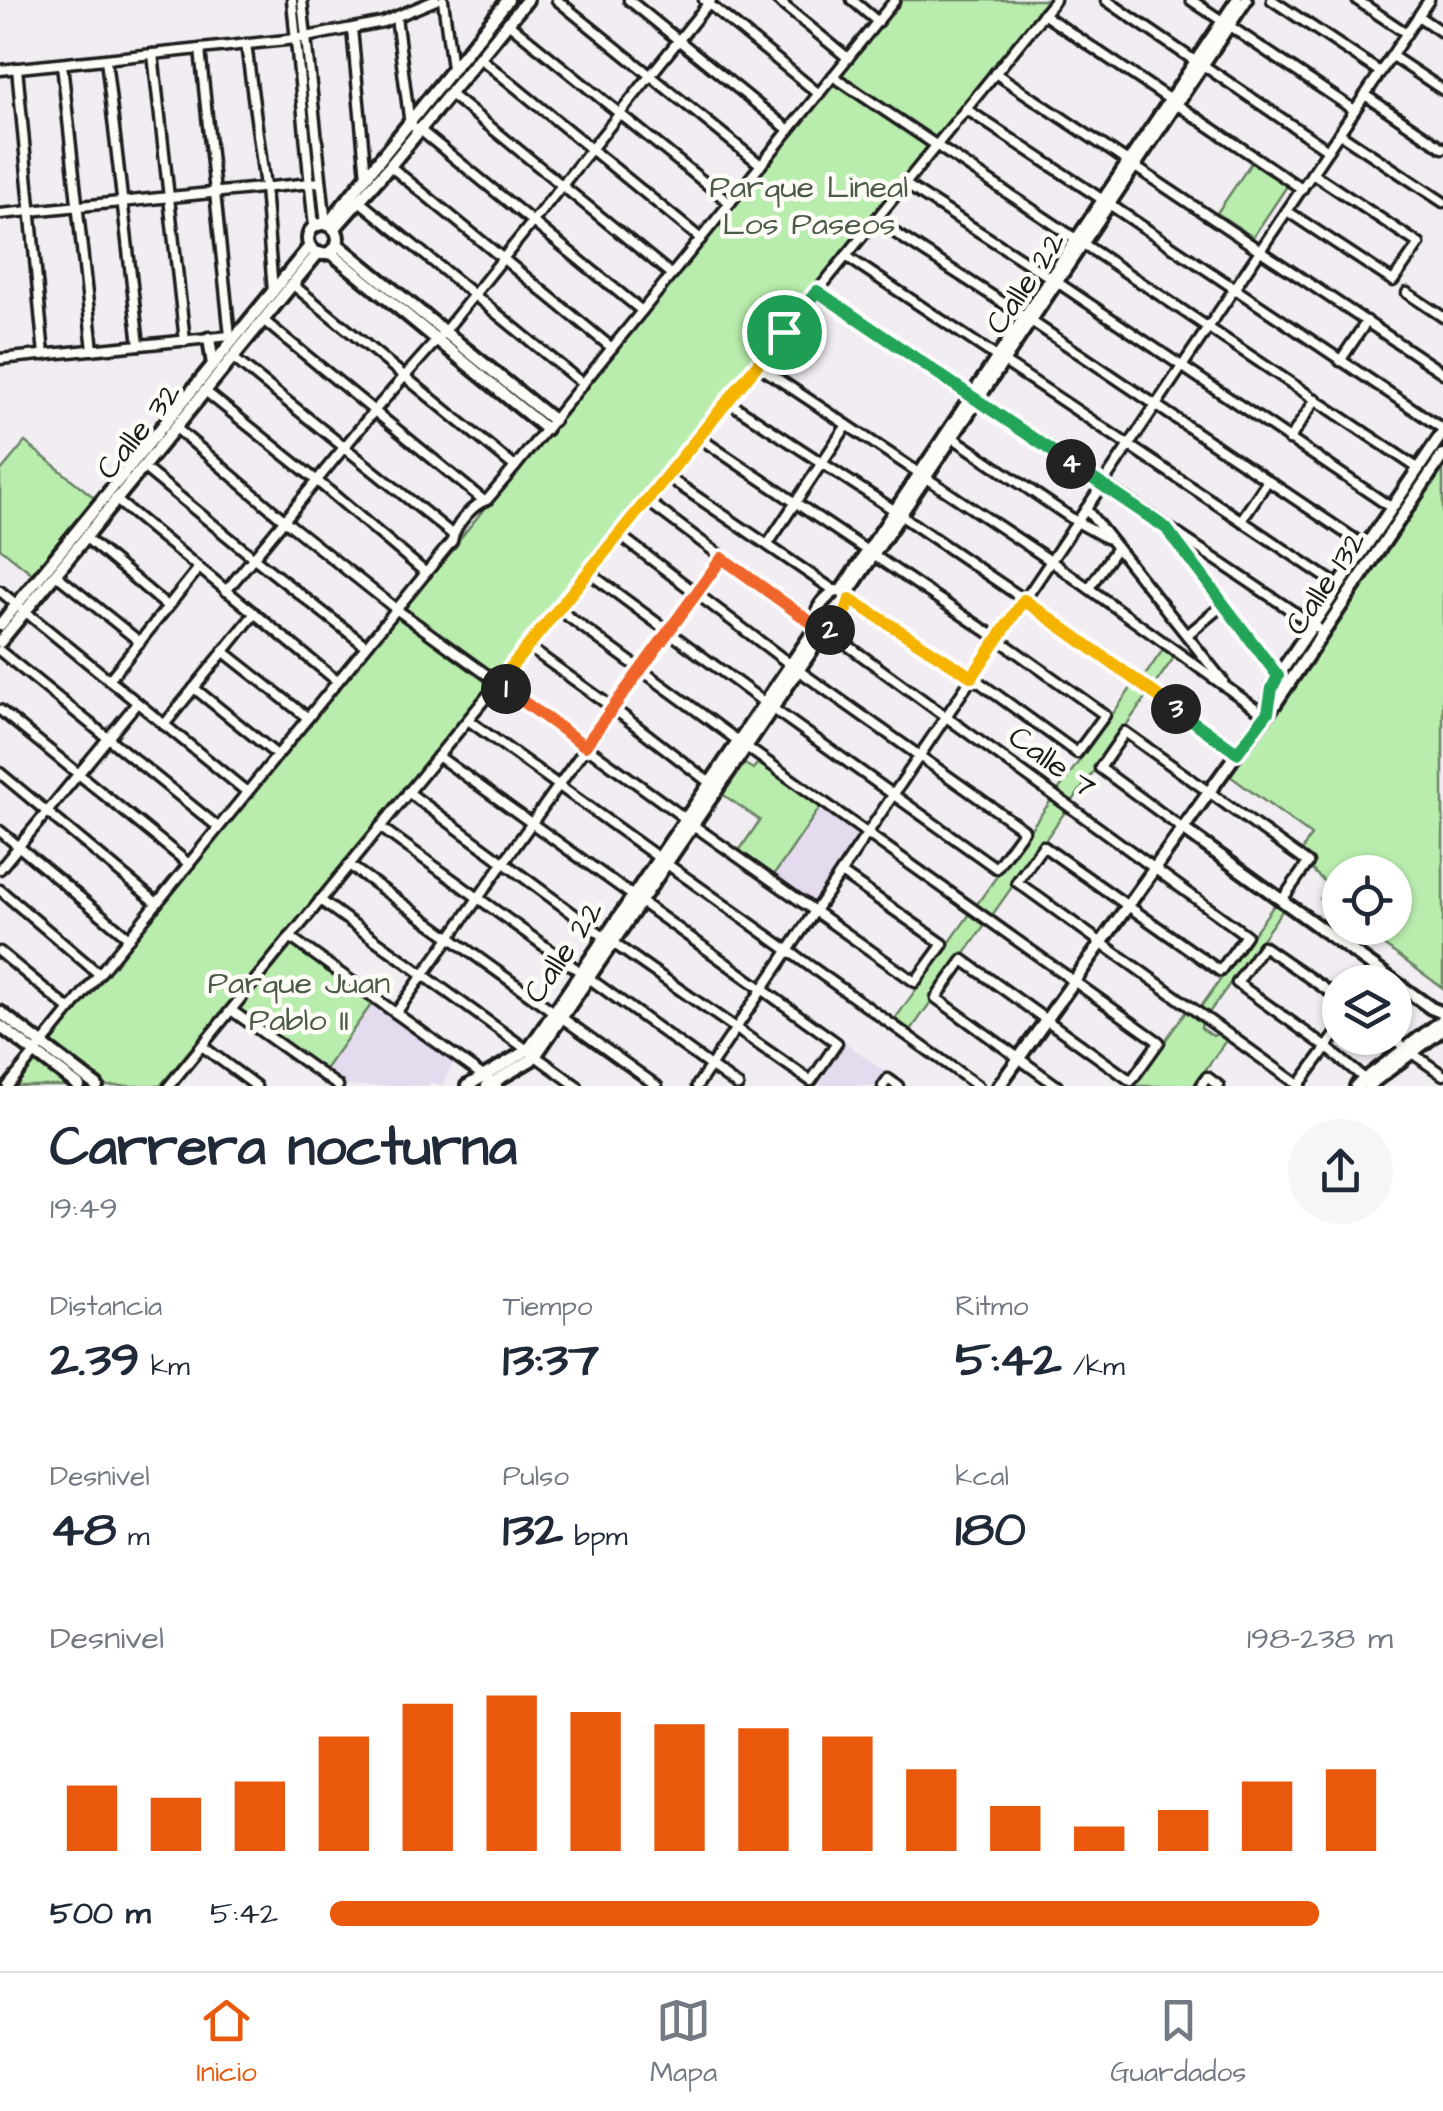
<!DOCTYPE html>
<html lang="es">
<head>
<meta charset="utf-8">
<style>
	:root { --surface:#fff; --page:#f6f6f7; --text:#1f2937; --muted:#747a83; --line:#e0e1e3; --accent:#ea580c }
	body { margin:0; font-family:"Architects Daughter",sans-serif; background:var(--page); color:var(--text); height:100vh; display:flex; flex-direction:column; font-size:38px; white-space:nowrap }
	* { box-sizing:border-box; margin:0 }
	p { font-size:32px; color:var(--muted) }
	.icon { flex:none; width:55px; height:55px; fill:none; stroke:currentColor; stroke-width:2; stroke-linecap:round; stroke-linejoin:round }
	.map { position:relative; height:1086px; overflow:hidden }
	.drawer { display:flex; flex-direction:column; background:var(--surface); flex:1 }
	.drawer>* { flex:none }
	.fabs { position:absolute; left:1322px; top:855px; display:grid; gap:20px }
	.fabs a { display:grid; place-items:center; width:90px; height:90px; border-radius:50%; background:var(--surface); box-shadow:0 2px 8px #0004; font-size:50px }
	.pin { position:absolute; display:grid; place-items:center; width:85px; height:85px; color:#fff; margin:-42px; border:5px solid #fff; border-radius:50%; box-shadow:0 2px 10px #0007 }
	.km { position:absolute; width:50px; height:50px; margin:-25px; border-radius:50%; background:#222; color:#fff; font-size:28px; line-height:50px; text-align:center }
	.round { display:grid; place-items:center; flex:none; width:105px; height:105px; border-radius:52px; background:var(--page) }
	.summary { display:flex; align-items:center; justify-content:space-between; height:170px; padding:0 50px }
	h1 { font-size:55px; font-weight:800; line-height:75px }
	.figures { display:grid; grid-template-columns:repeat(3,1fr); gap:15px; height:170px; padding:10px 50px }
	.figures div { display:grid; align-content:center }
	.figures b { font-size:50px; font-weight:800 }
	.figures small { font-size:28px; font-weight:400 }
	.figures p { font-size:28px }
	.chart { height:280px; padding:20px 50px }
	.chart p { display:flex; justify-content:space-between }
	.chart svg { width:100%; height:180px; margin-top:10px; stroke:var(--accent); stroke-width:6 }
	ul { padding:0 50px; list-style:none; font-size:32px }
	li { display:grid; grid-template-columns:160px 120px 1fr; align-items:center; height:75px }
	li i { height:25px; border-radius:12px; background:var(--accent) }
	.tabs { display:flex; justify-content:space-around; align-items:center; height:140px; border-top:2px solid var(--line); background:var(--surface); font-size:28px; color:var(--muted) }
	.tabs a { display:grid; justify-items:center; gap:5px }
	.tabs .selected { color:var(--accent) }
	.map>svg:first-child { display:block }
	.built { fill:#e5dbee }
	.green { fill:#b9edae; stroke:#6a8465; stroke-width:2.5 }
	.lines { fill:none; stroke-linecap:round; stroke-linejoin:round }
	.street-casing { stroke:#1c1c1c; stroke-width:15 }
	.secondary-casing { stroke:#1c1c1c; stroke-width:18 }
	.street { stroke:#fdfcf7; stroke-width:8 }
	.secondary { stroke:#fdfcf7; stroke-width:10 }
	.split-1-casing { stroke:#fff; stroke-width:20 }
	.split-2-casing { stroke:#fff; stroke-width:20 }
	.split-3-casing { stroke:#fff; stroke-width:20 }
	.split-4-casing { stroke:#fff; stroke-width:20 }
	.split-5-casing { stroke:#fff; stroke-width:20 }
	.split-1 { stroke:#f5b400; stroke-width:12 }
	.split-2 { stroke:#f0652b; stroke-width:12 }
	.split-3 { stroke:#f5b400; stroke-width:12 }
	.split-4 { stroke:#22a559; stroke-width:12 }
	.split-5 { stroke:#22a559; stroke-width:12 }
	.labels { text-anchor:middle; dominant-baseline:central; stroke-width:9; stroke-linejoin:round; paint-order:stroke }
	.park-label { font-size:32px; fill:#4b5b48; stroke:#fdfcf7 }
	.street-label { font-size:32px; fill:#1c1c1c; stroke:#fdfcf7 }
</style>
</head>
<body>
<div class="map">
<svg width="1443" height="1086" viewBox="0 0 1443 1086">
	<rect width="100%" height="100%" fill="#f2edf3"/>
	<filter id="ink" filterUnits="userSpaceOnUse"><feTurbulence type="fractalNoise" baseFrequency=".01" numOctaves="2"/><feDisplacementMap in="SourceGraphic" scale="20" xChannelSelector="R" yChannelSelector="G"/><feConvolveMatrix kernelMatrix="1 2 1 2 8 2 1 2 1" color-interpolation-filters="sRGB"/></filter>
	<g filter="url(#ink)">
		<g class="built">
			<path d="M821 806 861 835 814 903 774 875Z"/>
			<path d="M373 1002 454 1062 442 1086 431 1082 429 1086H345L324 1071Z"/>
			<path d="M845 1042 887 1073 877 1086H813Z"/>
		</g>
		<g class="green">
			<path d="M899 0H1051L666 476 160 1086H104L48 1044Z"/>
			<path d="M1251 163 1287 186 1253 237 1217 213Z"/>
			<path d="M25 442 96 499 34 575 0 548V472Z"/>
			<path d="M1443 465V988L1360 928H1395V872H1340V913L1320 899 1330 887 1311 869V860L1302 851 1311 835 1230 776Z"/>
			<path d="M1164 648 1175 656 911 1030 895 1019 1134 684 1142 680Z"/>
			<path d="M743 763 753 769 758 763 821 806 774 875 739 851 760 820 722 794Z"/>
			<path d="M1277 901 1285 907 1208 1014 1200 1008Z"/>
			<path d="M291 945 373 1002 324 1071 238 1010Z"/>
			<path d="M1187 1010 1202 1021 1201 1028 1213 1036 1219 1033 1227 1039 1194 1086H1133Z"/>
			<path d="M34 1060 38 1061 73 1086H11Z"/>
		</g>
		<g class="lines">
			<g class="street-casing">
				<g id="street">
					<path d="M292 0 314 227"/>
					<path d="M302 0 326 225"/>
					<path d="M443 0 452 68"/>
					<path d="M557 0 761 165"/>
					<path d="M629 0 789 130"/>
					<path d="M704 0 819 94"/>
					<path d="M777 0 848 58"/>
					<path d="M852 0 878 22"/>
					<path d="M1106 0 1195 61"/>
					<path d="M1191 0 1354 110"/>
					<path d="M1272 0 1380 72"/>
					<path d="M1357 0 1406 33"/>
					<path d="M1043 14 1302 189"/>
					<path d="M1418 16 1443 33"/>
					<path d="M396 17 410 125 420 130 642 311"/>
					<path d="M508 23 730 203"/>
					<path d="M352 29 366 176"/>
					<path d="M246 44 265 187 273 292"/>
					<path d="M200 49 230 336"/>
					<path d="M153 54 185 341"/>
					<path d="M1392 56 1443 90"/>
					<path d="M480 58 701 239"/>
					<path d="M106 59 139 345"/>
					<path d="M62 64 93 350"/>
					<path d="M1203 65 1328 150"/>
					<path d="M17 68 44 355"/>
					<path d="M0 70 296 39 383 22 436 0"/>
					<path d="M995 73 1443 373"/>
					<path d="M833 76 1419 469"/>
					<path d="M450 94 672 275"/>
					<path d="M1365 95 1443 148"/>
					<path d="M966 109 1103 200"/>
					<path d="M1339 133 1443 202"/>
					<path d="M390 166 612 348"/>
					<path d="M905 184 1057 282 1392 508"/>
					<path d="M358 200 583 384"/>
					<path d="M1109 204 1443 429"/>
					<path d="M1287 211 1393 281 1419 244 1312 173"/>
					<path d="M0 214 321 182"/>
					<path d="M875 220 1031 321 1365 546"/>
					<path d="M846 256 1339 586"/>
					<path d="M292 284 515 467"/>
					<path d="M817 291 1322 631"/>
					<path d="M1407 293 1443 317"/>
					<path d="M263 320 483 500"/>
					<path d="M232 357 452 534"/>
					<path d="M0 359 230 336 233 338"/>
					<path d="M1340 361 1367 321"/>
					<path d="M757 365 1045 557 1265 715"/>
					<path d="M205 391 316 480 426 573"/>
					<path d="M727 401 894 510"/>
					<path d="M175 427 284 520 396 609 686 819"/>
					<path d="M698 437 998 639 1105 715 1077 753 972 677 850 599"/>
					<path d="M952 437 1077 522 1106 538"/>
					<path d="M1289 440 1316 399"/>
					<path d="M143 467 254 558 366 646"/>
					<path d="M666 476 835 591"/>
					<path d="M115 499 337 681"/>
					<path d="M646 500 722 557 816 624"/>
					<path d="M1086 509 1223 681"/>
					<path d="M900 515 1025 600 1237 753"/>
					<path d="M1242 519 1267 482"/>
					<path d="M1169 532 1278 676"/>
					<path d="M618 534 791 665 1024 830 996 868 772 708"/>
					<path d="M85 537 168 607"/>
					<path d="M768 544 847 425"/>
					<path d="M588 572 765 703"/>
					<path d="M55 574 140 642"/>
					<path d="M1089 588 1116 549"/>
					<path d="M0 591 247 792"/>
					<path d="M226 591 374 411 444 332 711 0"/>
					<path d="M558 609 752 751 1159 1042 1131 1081 963 960 936 998 1057 1086"/>
					<path d="M828 631 1246 935 1220 971 1043 846 1017 882 1300 1086"/>
					<path d="M1187 635 1224 604"/>
					<path d="M527 646 613 708 710 783"/>
					<path d="M0 651 218 827"/>
					<path d="M223 651 308 718"/>
					<path d="M109 680 198 569"/>
					<path d="M194 688 277 755"/>
					<path d="M0 710 189 864"/>
					<path d="M468 720 659 858"/>
					<path d="M164 725 255 613"/>
					<path d="M438 756 633 896"/>
					<path d="M0 773 157 903"/>
					<path d="M408 792 613 943 811 1081 837 1043 641 902"/>
					<path d="M693 825 915 982 943 944 841 873"/>
					<path d="M380 827 738 1086"/>
					<path d="M1183 829 1100 768 1125 732 1308 863 1282 900"/>
					<path d="M0 831 129 938"/>
					<path d="M667 864 978 1086"/>
					<path d="M349 865 657 1086"/>
					<path d="M0 869 137 703"/>
					<path d="M0 890 99 974"/>
					<path d="M320 900 577 1086"/>
					<path d="M290 937 497 1086"/>
					<path d="M0 952 70 1010"/>
					<path d="M1340 999 1263 946 1237 983 1326 1047 1365 1079"/>
					<path d="M231 1010 338 1086"/>
					<path d="M396 1013 722 557"/>
					<path d="M1392 1038 1406 1048"/>
					<path d="M202 1046 256 1086"/>
					<path d="M1412 1053 1443 1075"/>
					<path d="M1299 1085 1340 1029"/>
					<path d="M8 1086 452 541C454 526 473 504 487 500L515 467 895 0"/>
					<path d="M169 1086 1055 0"/>
					<path d="M697 1086 1429 0"/>
					<path d="M883 1086 888 1079 898 1086"/>
					<path d="M1201 1086 1207 1077 1219 1086"/>
				</g>
			</g>
			<g class="secondary-casing">
				<g id="secondary">
					<circle cx="323" cy="239" r="15"/>
					<path d="M327 225 508 0"/>
					<path d="M334 229 390 166 527 0"/>
					<path d="M337 244 553 420"/>
					<path d="M330 252 546 429"/>
					<path d="M209 338 213 365"/>
					<path d="M835 591C842 591 846 593 850 599 847 614 841 625 828 631L817 626C814 609 822 601 835 591Z"/>
					<path d="M841 591 1237 0"/>
					<path d="M847 594 1246 0"/>
					<path d="M0 625 310 246"/>
					<path d="M0 642 318 253"/>
					<path d="M1268 709 1272 688 1278 676 1443 432"/>
					<path d="M1183 829 1431 1008 1443 1013"/>
					<path d="M0 1012 97 1086"/>
					<path d="M0 1026 79 1086"/>
					<path d="M467 1086 523 1053 531 1046 817 626"/>
					<path d="M487 1086 531 1060 538 1052 825 631"/>
					<path d="M999 1086 1237 753 1275 704 1443 455"/>
					<path d="M1356 1086 1443 1020"/>
					<path d="M1368 1086 1443 1029"/>
				</g>
			</g>
			<use href="#street" class="street"/>
			<use href="#secondary" class="secondary"/>
		</g>
	</g>
	<g class="lines" filter="url(#ink)">
		<g class="split-1-casing">
			<path id="split-1" d="M506 689 498 683 784 332"/>
		</g>
		<g class="split-2-casing">
			<path id="split-2" d="M506 689 585 746 722 558 820 629 830 630"/>
		</g>
		<g class="split-3-casing">
			<path id="split-3" d="M830 630 844 618 850 599 972 677 1024 600 1176 709"/>
		</g>
		<g class="split-4-casing">
			<path id="split-4" d="M1071 464 1166 528 1278 676 1272 688 1268 712 1237 753 1176 709"/>
		</g>
		<g class="split-5-casing">
			<path id="split-5" d="M784 332 817 291 1071 464"/>
		</g>
		<use href="#split-1" class="split-1"/>
		<use href="#split-2" class="split-2"/>
		<use href="#split-3" class="split-3"/>
		<use href="#split-4" class="split-4"/>
		<use href="#split-5" class="split-5"/>
	</g>
	<g class="labels">
		<g class="park-label">
			<text x="809" y="187">Parque Lineal<tspan x="809" dy="37">Los Paseos</tspan></text>
			<text x="299" y="983">Parque Juan<tspan x="299" dy="37">Pablo II</tspan></text>
		</g>
		<g class="street-label">
			<text transform="translate(1026 283) rotate(-56)">Calle 22</text>
			<text transform="translate(139 431) rotate(-51)">Calle 32</text>
			<text transform="translate(1326 583) rotate(-56)">Calle 132</text>
			<text transform="translate(1052 762) rotate(36)">Calle 7</text>
			<text transform="translate(564 952) rotate(-56)">Calle 22</text>
		</g>
	</g>
</svg>
<div class="fabs">
<a><svg class="icon" aria-label="locate" viewBox="0 0 24 24"><circle cx="12" cy="12" r="6"/><path d="M12 2v4M12 18v4M2 12h4M18 12h4"/></svg></a>
<a><svg class="icon" aria-label="layers" viewBox="0 0 24 24"><path d="M12 4l9 5-9 5-9-5zM3 14l9 5 9-5"/></svg></a>
</div>
<div class="pin" style="left:784px;top:332px;background:#1e9e55"><svg class="icon" aria-label="arrive" viewBox="0 0 24 24"><path d="M6 21V4h12l-3 4 3 4H6"/></svg></div>
<b class="km" style="left:506px;top:689px">1</b>
<b class="km" style="left:830px;top:630px">2</b>
<b class="km" style="left:1176px;top:709px">3</b>
<b class="km" style="left:1071px;top:464px">4</b>
</div>
<section class="drawer">
<div class="summary"><div><h1>Carrera nocturna</h1><p>19:49</p></div><a class="round"><svg class="icon" aria-label="share" viewBox="0 0 24 24"><path d="M12 15V3M7 8l5-5 5 5M5 13v7h14v-7"/></svg></a></div>
<div class="figures">
<div><p>Distancia</p><b>2.39<small> km</small></b></div>
<div><p>Tiempo</p><b>13:37</b></div>
<div><p>Ritmo</p><b>5:42<small> /km</small></b></div>
</div>
<div class="figures">
<div><p>Desnivel</p><b>48<small> m</small></b></div>
<div><p>Pulso</p><b>132<small> bpm</small></b></div>
<div><p>kcal</p><b>180</b></div>
</div>
<div class="chart"><p><span>Desnivel</span>198–238 m</p>
<svg viewBox="0 0 160 44" preserveAspectRatio="none"><path d="M5 44V28M15 44V31M25 44V27M35 44V16M45 44V8M55 44V6M65 44V10M75 44V13M85 44V14M95 44V16M105 44V24M115 44V33M125 44V38M135 44V34M145 44V27M155 44V24"/></svg>
</div>
<ul>
<li><b>500 m</b>5:42<i style="width:93%"></i></li>
</ul>
</section>
<nav class="tabs">
<a class="selected"><svg class="icon" aria-label="home" viewBox="0 0 24 24"><path d="M3 11l9-7 9 7M6 9v11h12V9"/></svg>Inicio</a>
<a><svg class="icon" aria-label="map" viewBox="0 0 24 24"><path d="M3 6l6-2 6 2 6-2v14l-6 2-6-2-6 2zM9 4v14M15 6v14"/></svg>Mapa</a>
<a><svg class="icon" aria-label="saved" viewBox="0 0 24 24"><path d="M7 4h10v16l-5-4-5 4z"/></svg>Guardados</a>
</nav>
</body>
</html>
